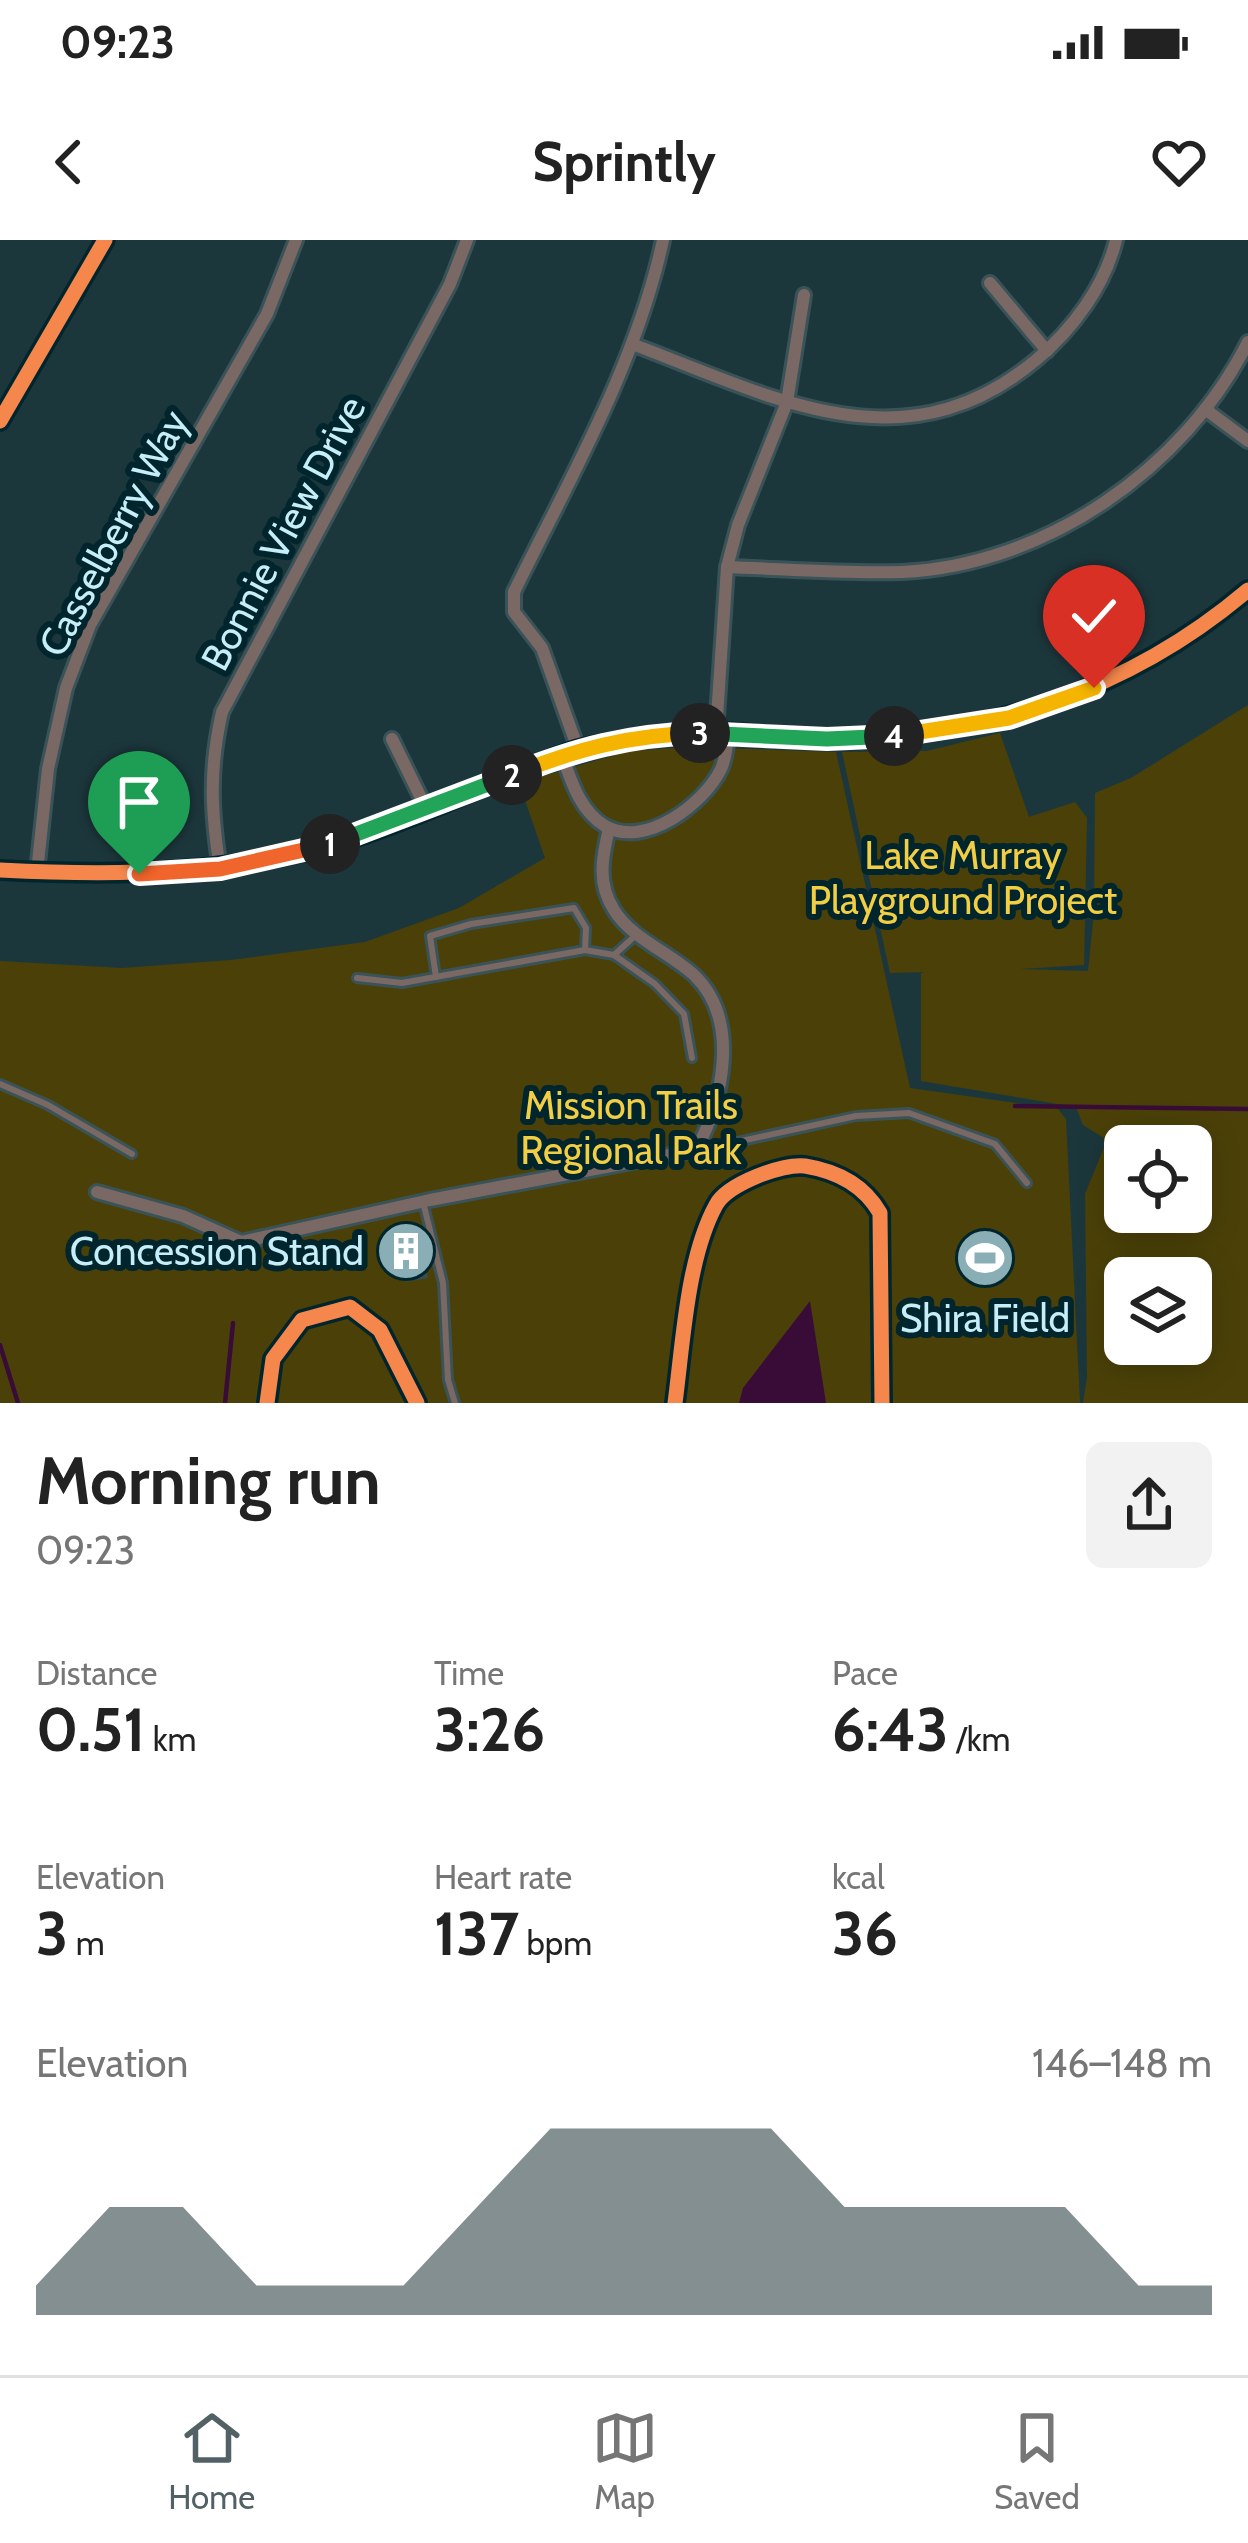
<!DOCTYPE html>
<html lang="en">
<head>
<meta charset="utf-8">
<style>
	:root { --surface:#fff; --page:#f2f2f2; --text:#222; --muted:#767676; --line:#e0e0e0; --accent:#516165 }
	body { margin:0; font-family:Cabin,sans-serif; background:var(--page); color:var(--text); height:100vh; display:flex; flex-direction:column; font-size:45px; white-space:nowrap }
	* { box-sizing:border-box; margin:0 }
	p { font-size:39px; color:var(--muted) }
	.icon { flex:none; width:66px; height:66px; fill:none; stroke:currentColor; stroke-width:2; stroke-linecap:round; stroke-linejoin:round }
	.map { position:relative; height:1163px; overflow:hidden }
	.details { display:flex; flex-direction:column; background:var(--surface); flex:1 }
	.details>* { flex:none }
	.controls { position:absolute; left:1104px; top:885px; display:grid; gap:24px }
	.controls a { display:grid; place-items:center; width:108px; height:108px; border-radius:18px; background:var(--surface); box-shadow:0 6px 30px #0003; font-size:60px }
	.pin { position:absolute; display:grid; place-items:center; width:102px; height:102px; color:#fff; margin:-123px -51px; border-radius:50% 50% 50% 0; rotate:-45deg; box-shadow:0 0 12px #0007 }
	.pin .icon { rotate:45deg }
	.km { position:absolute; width:60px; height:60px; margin:-30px; border-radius:50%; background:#222; color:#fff; font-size:33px; line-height:60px; text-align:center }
	.round { display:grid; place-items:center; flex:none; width:126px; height:126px; border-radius:18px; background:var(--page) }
	.head { display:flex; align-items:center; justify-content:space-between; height:204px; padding:0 36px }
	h1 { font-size:66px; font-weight:800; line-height:90px }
	.metrics { display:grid; grid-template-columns:repeat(3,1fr); gap:18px; height:204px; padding:12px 36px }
	.metrics div { display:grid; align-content:center }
	.metrics b { font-size:60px; font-weight:800 }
	.metrics small { font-size:33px; font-weight:400 }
	.metrics p { font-size:33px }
	.chart { height:336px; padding:24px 36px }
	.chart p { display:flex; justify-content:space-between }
	.chart svg { width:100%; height:216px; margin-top:12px; fill:var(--accent); opacity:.7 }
	.status { display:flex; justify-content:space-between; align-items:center; height:84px; padding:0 60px; background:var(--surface); direction:ltr }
	.status svg { height:33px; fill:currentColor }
	header { display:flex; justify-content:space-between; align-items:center; height:156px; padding:0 36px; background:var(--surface); font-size:54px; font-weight:800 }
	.tab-bar { display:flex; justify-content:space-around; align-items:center; height:168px; border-top:3px solid var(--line); background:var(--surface); font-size:33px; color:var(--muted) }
	.tab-bar a { display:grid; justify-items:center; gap:6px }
	.tab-bar .on { color:var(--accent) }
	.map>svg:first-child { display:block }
	.green { fill:#4b4108; fill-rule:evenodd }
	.water { fill:#390c37 }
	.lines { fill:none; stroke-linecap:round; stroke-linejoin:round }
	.stream { stroke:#390c37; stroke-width:4.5 }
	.building { fill:#354f58 }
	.service-casing { stroke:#3a5358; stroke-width:12 }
	.minor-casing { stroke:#3a5358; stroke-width:18 }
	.tertiary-casing { stroke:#3a5358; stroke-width:21 }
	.secondary-casing { stroke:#3a5358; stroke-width:22 }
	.service { stroke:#7a6864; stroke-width:6 }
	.minor { stroke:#7a6864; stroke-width:12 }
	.tertiary { stroke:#7a6864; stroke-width:15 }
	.secondary { stroke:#796965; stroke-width:16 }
	.cycleway-casing { stroke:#00252d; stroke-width:22 }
	.cycleway { stroke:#f5874c; stroke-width:15 }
	.split-1-casing { stroke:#fff; stroke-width:24 }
	.split-2-casing { stroke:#fff; stroke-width:24 }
	.split-3-casing { stroke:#fff; stroke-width:24 }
	.split-4-casing { stroke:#fff; stroke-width:24 }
	.split-5-casing { stroke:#fff; stroke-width:24 }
	.split-1 { stroke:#f0652b; stroke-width:15 }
	.split-2 { stroke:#22a559; stroke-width:15 }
	.split-3 { stroke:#f5b400; stroke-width:15 }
	.split-4 { stroke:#22a559; stroke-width:15 }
	.split-5 { stroke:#f5b400; stroke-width:15 }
	.labels { text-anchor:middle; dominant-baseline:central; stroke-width:12; stroke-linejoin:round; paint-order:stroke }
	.street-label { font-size:39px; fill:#c6eef8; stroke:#00252d }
	.park-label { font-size:39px; fill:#f2ce44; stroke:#00252d }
	.poi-label { font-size:39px; fill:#c6eef8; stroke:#00252d; text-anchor:end }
</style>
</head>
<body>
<div class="status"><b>09:23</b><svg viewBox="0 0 49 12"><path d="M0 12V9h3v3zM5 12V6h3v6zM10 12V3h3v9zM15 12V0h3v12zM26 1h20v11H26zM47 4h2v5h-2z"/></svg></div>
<header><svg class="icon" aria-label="back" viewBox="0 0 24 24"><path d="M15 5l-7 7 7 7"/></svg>Sprintly<svg class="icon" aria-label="heart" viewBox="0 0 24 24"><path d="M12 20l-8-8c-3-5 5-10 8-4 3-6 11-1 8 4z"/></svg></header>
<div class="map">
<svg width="1248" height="1163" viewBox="0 0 1248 1163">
	<rect width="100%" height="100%" fill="#1c373c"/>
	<g class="green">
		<path d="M1248 465V1163H1083L1087 1137 1085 954 1107 900 1083 885 1076 867 921 841V733L925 732 890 733 842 512 927 511 1000 493 1029 577 1075 562 1087 578 1084 725 1020 729 1088 731 1094 673 1095 553 1131 538ZM1125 906H1191V972H1125ZM1125 1038H1191V1104H1125Z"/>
		<path d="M689 507 836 512 910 848 1058 869 1066 879 1080 1163H0V721L122 728 231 720 365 702 459 668 545 618 519 543 629 511Z"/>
	</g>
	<path class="water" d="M810 1061 826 1163H739L743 1148Z"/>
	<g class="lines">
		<g class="stream">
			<path d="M1015 866 1248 869"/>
			<path d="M0 1105 18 1163"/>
			<path d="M225 1163 233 1083"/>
		</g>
	</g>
	<path class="building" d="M413 996 418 1025 424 1024 428 1038 405 1042 394 998Z"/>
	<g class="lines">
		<g class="service-casing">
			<g id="service">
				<path d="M614 715 655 744 684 774 692 818"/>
				<path d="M436 737 430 696 471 684 574 668 586 688 585 710"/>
				<path d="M357 738 402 743 585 710 614 715 636 695"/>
				<path d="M0 844 48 865 132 914"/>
				<path d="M700 910 856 876 909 873 995 904 1027 943"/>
				<path d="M423 962 443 1043 448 1140 455 1163"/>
			</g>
		</g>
		<g class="minor-casing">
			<g id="minor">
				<path d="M990 43 1047 111"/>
				<path d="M632 104C771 156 902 231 1036 120 1072 90 1105 46 1116 0"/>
				<path d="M1205 169 1248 201"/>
				<path d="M727 327C785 329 844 334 902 332 1046 325 1184 229 1248 102"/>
				<path d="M716 492 727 327 738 285 787 162 804 55"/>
				<path d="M392 499 427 570"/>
				<path d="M578 509 542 408 514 372V352C570 238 636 125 663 0"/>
				<path d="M562 515C571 541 580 571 605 586 645 609 704 564 721 529 726 518 727 505 728 492"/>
				<path d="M220 629C211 571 209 529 222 472L450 44 467 0"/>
				<path d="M37 632 48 529 66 448 90 385 267 74 296 0"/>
				<path d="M97 952 183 976 241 1002 430 960 696 910C723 860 741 780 694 735 670 713 631 698 614 670 597 643 602 617 609 589"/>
			</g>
		</g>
		<g class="tertiary-casing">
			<path id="tertiary" d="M0 630C119 636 235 635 350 599 411 580 468 552 527 529 547 521 566 511 587 507 632 498 676 491 722 492 758 493 794 499 830 499 985 498 1129 451 1248 350"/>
		</g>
		<g class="secondary-casing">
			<path id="secondary" d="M0 181 105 0"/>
		</g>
		<use href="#service" class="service"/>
		<use href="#minor" class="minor"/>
		<use href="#tertiary" class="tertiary"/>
		<use href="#secondary" class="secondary"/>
		<g class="cycleway-casing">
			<g id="cycleway">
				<path d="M0 181 105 0"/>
				<path d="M0 630C119 636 235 635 350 599 411 580 468 552 527 529 547 521 566 511 587 507 632 498 676 491 722 492 758 493 794 499 830 499 985 498 1129 451 1248 350"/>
				<path d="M267 1163 273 1119 302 1080 350 1067 380 1090 417 1163"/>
				<path d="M675 1163C683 1103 687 1018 716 965 727 944 783 923 805 926 836 931 864 945 880 973L882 1163"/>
			</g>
		</g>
		<use href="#cycleway" class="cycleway"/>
	</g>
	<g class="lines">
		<g class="split-1-casing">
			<path id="split-1" d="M139 634 220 629 330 604"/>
		</g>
		<g class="split-2-casing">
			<path id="split-2" d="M330 604 512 535"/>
		</g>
		<g class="split-3-casing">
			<path id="split-3" d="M512 535C577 509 629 495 700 493"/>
		</g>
		<g class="split-4-casing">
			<path id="split-4" d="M700 493 827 499 894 496"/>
		</g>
		<g class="split-5-casing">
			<path id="split-5" d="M894 496 1009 478 1094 448"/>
		</g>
		<use href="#split-1" class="split-1"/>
		<use href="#split-2" class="split-2"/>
		<use href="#split-3" class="split-3"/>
		<use href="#split-4" class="split-4"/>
		<use href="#split-5" class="split-5"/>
	</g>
	<defs>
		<g id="building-disc" transform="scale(3)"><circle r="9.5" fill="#8aaeb6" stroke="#00252d"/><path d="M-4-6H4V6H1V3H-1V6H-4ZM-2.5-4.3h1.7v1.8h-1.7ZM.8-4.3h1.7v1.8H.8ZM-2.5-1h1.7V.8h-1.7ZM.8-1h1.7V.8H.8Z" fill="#fff"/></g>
		<g id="stadium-disc" transform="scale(3)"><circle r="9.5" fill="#8aaeb6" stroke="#00252d"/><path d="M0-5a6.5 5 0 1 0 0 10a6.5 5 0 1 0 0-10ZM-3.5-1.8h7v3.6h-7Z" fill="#fff"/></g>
	</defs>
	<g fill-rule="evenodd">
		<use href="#building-disc" x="406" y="1011"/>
		<use href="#stadium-disc" x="985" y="1018"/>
	</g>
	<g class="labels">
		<g class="street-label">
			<text transform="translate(113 293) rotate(-62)">Casselberry Way</text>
			<text transform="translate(283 293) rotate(-62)">Bonnie View Drive</text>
		</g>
		<g class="park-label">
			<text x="963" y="615">Lake Murray<tspan x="963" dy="45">Playground Project</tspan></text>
			<text x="631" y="865">Mission Trails<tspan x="631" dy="45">Regional Park</tspan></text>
		</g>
		<g class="poi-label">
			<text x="364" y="1011">Concession Stand</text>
			<text x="985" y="1078" text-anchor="middle">Shira Field</text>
		</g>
	</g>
</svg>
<div class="controls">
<a><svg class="icon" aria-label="locate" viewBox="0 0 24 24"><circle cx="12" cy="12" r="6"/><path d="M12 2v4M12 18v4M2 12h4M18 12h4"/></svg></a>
<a><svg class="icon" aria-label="layers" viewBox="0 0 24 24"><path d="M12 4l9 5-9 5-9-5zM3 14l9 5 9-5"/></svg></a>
</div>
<div class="pin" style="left:139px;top:634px;background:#1e9e55"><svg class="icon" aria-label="arrive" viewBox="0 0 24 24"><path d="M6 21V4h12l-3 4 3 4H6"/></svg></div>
<div class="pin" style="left:1094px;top:448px;background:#d93025"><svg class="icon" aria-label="check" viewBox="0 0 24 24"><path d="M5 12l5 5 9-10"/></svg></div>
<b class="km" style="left:330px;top:604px">1</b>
<b class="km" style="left:512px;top:535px">2</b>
<b class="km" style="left:700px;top:493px">3</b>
<b class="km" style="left:894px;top:496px">4</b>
</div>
<section class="details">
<div class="head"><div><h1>Morning run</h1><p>09:23</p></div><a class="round"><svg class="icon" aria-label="share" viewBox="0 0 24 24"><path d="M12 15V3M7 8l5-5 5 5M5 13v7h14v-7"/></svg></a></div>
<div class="metrics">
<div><p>Distance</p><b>0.51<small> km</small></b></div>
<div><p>Time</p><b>3:26</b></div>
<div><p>Pace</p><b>6:43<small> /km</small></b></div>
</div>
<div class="metrics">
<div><p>Elevation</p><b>3<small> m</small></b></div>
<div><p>Heart rate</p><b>137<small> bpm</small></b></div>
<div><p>kcal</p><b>36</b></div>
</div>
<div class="chart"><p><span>Elevation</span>146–148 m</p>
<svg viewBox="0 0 160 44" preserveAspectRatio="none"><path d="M0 44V38L10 22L20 22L30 38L40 38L50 38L60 22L70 6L80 6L90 6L100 6L110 22L120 22L130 22L140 22L150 38L160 38V44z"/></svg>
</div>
</section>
<nav class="tab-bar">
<a class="on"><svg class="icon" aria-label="home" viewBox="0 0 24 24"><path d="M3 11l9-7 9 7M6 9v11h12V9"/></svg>Home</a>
<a><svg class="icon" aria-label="map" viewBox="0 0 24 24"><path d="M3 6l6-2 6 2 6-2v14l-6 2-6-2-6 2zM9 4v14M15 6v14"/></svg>Map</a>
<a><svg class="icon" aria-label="saved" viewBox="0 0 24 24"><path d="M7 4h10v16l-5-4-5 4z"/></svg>Saved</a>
</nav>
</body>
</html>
